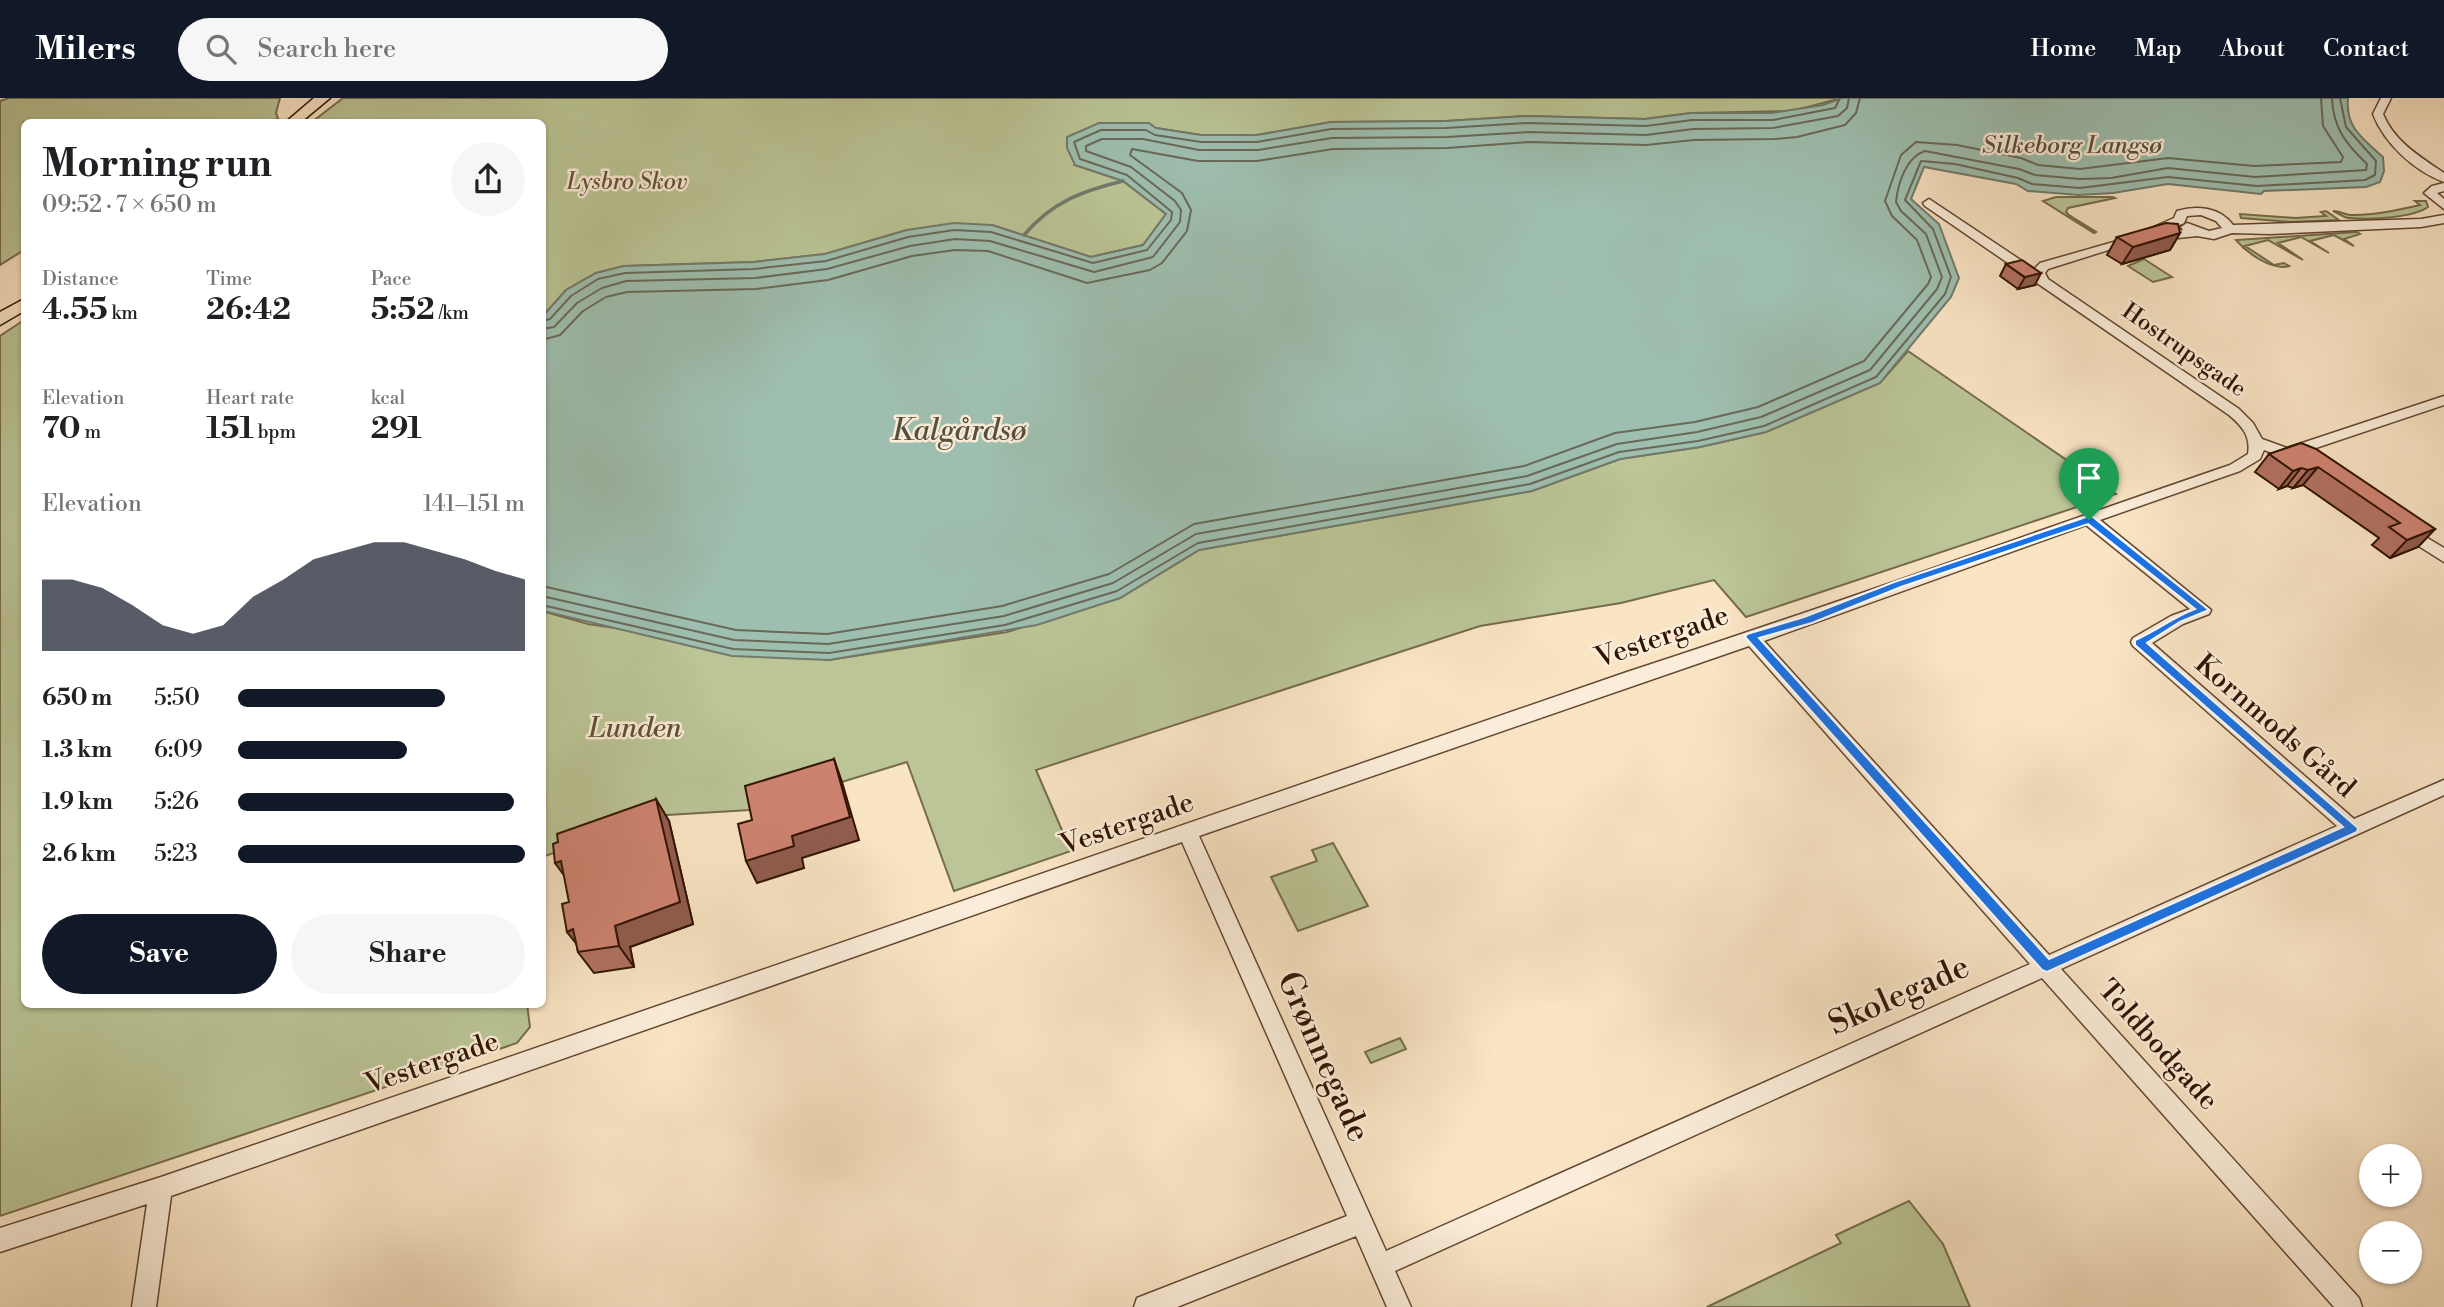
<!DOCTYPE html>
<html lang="en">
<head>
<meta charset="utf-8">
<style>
	:root { --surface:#fff; --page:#f6f6f6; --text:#202124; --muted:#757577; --accent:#111827 }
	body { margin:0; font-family:"Libre Bodoni",serif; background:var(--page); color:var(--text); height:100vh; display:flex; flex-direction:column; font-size:26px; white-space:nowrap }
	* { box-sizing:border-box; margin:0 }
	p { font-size:23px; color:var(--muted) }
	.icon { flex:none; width:38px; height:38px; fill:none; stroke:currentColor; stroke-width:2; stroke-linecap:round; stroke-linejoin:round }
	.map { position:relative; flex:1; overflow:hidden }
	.details { position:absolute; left:21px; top:21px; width:525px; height:889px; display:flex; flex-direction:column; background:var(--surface); border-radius:10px; box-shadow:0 2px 5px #0004 }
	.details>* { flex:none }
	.controls { position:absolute; left:2359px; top:1046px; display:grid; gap:14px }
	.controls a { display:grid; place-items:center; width:63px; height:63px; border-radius:50%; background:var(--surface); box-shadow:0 2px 5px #0004; font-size:35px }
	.pin { position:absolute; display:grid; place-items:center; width:60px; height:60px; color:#fff; margin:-72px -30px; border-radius:50% 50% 50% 0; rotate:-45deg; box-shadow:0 0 7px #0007 }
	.pin .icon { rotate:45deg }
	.round { display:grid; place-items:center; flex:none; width:74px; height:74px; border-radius:37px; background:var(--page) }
	.headline { display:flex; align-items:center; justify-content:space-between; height:119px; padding:0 21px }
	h1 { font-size:38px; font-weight:700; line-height:52px }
	.metrics { display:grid; grid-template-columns:repeat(3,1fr); gap:10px; height:119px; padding:7px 21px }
	.metrics div { display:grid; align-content:center }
	.metrics b { font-size:30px; font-weight:700 }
	.metrics small { font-size:19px; font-weight:400 }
	.metrics p { font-size:19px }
	.chart { height:196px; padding:14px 21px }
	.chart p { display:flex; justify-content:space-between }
	.chart svg { width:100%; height:126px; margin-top:7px; fill:var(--accent); opacity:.7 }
	.action { display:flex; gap:14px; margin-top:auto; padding:14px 21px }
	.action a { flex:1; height:80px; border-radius:42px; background:var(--accent); color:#fff; font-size:28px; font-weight:700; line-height:80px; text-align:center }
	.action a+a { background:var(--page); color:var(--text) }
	ul { padding:0 21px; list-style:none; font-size:23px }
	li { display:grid; grid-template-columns:112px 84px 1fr; align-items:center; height:52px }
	li i { height:18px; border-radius:9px; background:var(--accent) }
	header { display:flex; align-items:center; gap:42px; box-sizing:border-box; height:98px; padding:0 35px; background:var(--accent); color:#fff }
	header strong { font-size:33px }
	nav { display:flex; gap:38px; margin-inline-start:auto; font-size:24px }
	.search { width:490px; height:63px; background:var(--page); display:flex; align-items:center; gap:18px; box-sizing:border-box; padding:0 24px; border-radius:38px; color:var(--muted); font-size:26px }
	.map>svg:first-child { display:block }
	.green { fill:#bbc596; stroke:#766c4b; stroke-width:2 }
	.water { fill:#9ebfb0; stroke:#727a6a; stroke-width:2 }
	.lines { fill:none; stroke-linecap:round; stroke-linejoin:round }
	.shore { stroke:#686958; stroke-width:2 }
	.stream { stroke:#727a6a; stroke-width:3.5 }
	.minor-casing { stroke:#634731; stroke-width:3 }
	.major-casing { stroke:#311300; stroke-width:3 }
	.minor { fill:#fbedd9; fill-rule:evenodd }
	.major { fill:#f9e4c4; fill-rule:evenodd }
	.wall { fill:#b17161; stroke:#311300; stroke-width:2 }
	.shaded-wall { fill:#905c4f; stroke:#311300; stroke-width:2 }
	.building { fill:#ce8371; stroke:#311300; stroke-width:2 }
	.route { fill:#1a73e8; stroke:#fff; stroke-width:2; fill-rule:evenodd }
	.labels { text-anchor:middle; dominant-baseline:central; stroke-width:5; stroke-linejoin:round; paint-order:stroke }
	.far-park-label { font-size:23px; font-style:italic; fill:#615134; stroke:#fbedd9 }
	.far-street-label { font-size:23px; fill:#311300; stroke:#fbedd9 }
	.far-water-label { font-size:24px; font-style:italic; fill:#574f3e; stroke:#fbedd9 }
	.street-label { font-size:28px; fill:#311300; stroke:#fbedd9 }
	.park-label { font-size:28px; font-style:italic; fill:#615134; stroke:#fbedd9 }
	.water-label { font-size:30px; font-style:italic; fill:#574f3e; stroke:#fbedd9 }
	.near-street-label { font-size:33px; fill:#311300; stroke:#fbedd9 }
</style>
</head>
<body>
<header>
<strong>Milers</strong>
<div class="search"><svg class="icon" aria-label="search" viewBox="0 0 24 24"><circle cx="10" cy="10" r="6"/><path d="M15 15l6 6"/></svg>Search here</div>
<nav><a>Home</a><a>Map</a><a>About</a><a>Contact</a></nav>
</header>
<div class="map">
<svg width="2444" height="1209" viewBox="0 0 2444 1209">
	<rect width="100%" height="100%" fill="#f9e4c4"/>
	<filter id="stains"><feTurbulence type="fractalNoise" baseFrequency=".00286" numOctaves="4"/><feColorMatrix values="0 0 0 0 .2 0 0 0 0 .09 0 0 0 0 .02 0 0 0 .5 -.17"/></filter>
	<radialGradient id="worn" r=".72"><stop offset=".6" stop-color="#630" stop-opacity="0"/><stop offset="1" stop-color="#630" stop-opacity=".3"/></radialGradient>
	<g class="green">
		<path d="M9 0H280L276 15 278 20 272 24H24V152L0 167V3Z"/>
		<path d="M343 0H1842L1792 13 1691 15 1645 21 1528 18 1446 23 1331 24 1257 37H1201L1156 30 1075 67 1123 83 1166 116 1143 147 1091 159 992 127 907 132 825 156 754 164 624 168 596 175 566 192 543 218 542 24H312Z"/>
		<path d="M2056 99H2113L2115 100 2068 110 2066 114 2069 117 2096 134 2094 135 2043 103Z"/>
		<path d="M2415 103H2426L2428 109C2413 120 2367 122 2349 120 2344 120 2338 115 2333 113 2340 113 2343 116 2350 117 2372 118 2398 112 2420 107Z"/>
		<path d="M2326 113 2339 122 2290 124 2241 120 2240 116 2295 120 2326 118 2321 114Z"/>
		<path d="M2357 134 2360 136 2344 141 2354 148 2334 137 2310 143 2329 155 2301 139 2278 145 2303 162 2268 142 2245 148 2274 167 2284 165 2289 168C2272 173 2247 155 2236 142Z"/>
		<path d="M2144 161 2172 179 2153 184 2128 168Z"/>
		<path d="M24 222V906H527L530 929 517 945 0 1118V238Z"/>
		<path d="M1908 253 2116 396 1746 519 1714 482 1621 505 1480 528 1036 672 1071 753 954 793 907 664 750 712 667 717 545 758 542 741V513L588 526 829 562 1007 534 1120 500 1199 452 1532 393 1620 361 1700 349 1766 334 1880 285Z"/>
		<path d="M1333 745 1368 808 1298 833 1271 779 1317 763 1312 752Z"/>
		<path d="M1400 940 1406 951 1371 965 1365 954Z"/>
		<path d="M1909 1103 1943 1146 1970 1209H1707L1841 1145 1836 1137Z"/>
	</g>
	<path class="water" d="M1842 0H2348C2345 29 2362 40 2383 59L2384 73 2380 84 2366 89 2264 93 2261 96 2168 86 2113 95 2079 97 2028 93 2016 86 1924 69 1911 101 1939 126 1959 180 1951 199 1880 285 1766 334 1700 349 1620 361 1532 393 1199 452 1120 500 1037 527 829 562 732 558 543 513V218L566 192 596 175 624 168 754 164 825 156 907 132 954 125 992 127 1091 159 1143 147 1166 116 1123 83 1075 67 1067 50V39L1099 25H1149L1156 30 1201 37H1257L1331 24 1446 23 1528 18 1645 21 1691 15H1772L1823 7Z"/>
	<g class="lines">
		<g class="shore">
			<path d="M542 223 550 221 571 198 598 181 625 175 754 171 826 163 908 139 954 132 991 134 1093 165 1147 152 1171 122 1172 114 1127 77 1080 61 1074 44 1101 32H1146L1155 37 1201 44H1257L1331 31 1446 30 1528 25 1646 28 1692 22H1773L1835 10 1840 0"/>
			<path d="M542 231 554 229 577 205 602 190 626 183 755 180 827 171 910 148 955 141 990 143 1094 174 1153 159 1180 124 1181 112 1175 103 1131 69 1086 53V48L1102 41H1143L1199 52H1258L1332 40 1447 39 1529 34 1646 37 1693 31 1773 30 1838 18 1847 10 1849 0"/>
			<path d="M542 242 560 237 583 213 606 199 627 194 756 191 828 182 912 158 955 152 988 153 1087 185 1150 172 1162 165 1187 133 1191 112 1182 95 1130 57 1132 51 1198 63H1257L1333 51 1447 50 1529 44 1646 47 1694 42 1774 41 1797 39 1845 27 1856 15 1860 0"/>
			<path d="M542 488 736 532 827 536 1002 508 1109 476 1194 426 1524 368 1615 335 1695 324 1758 309 1864 263 1928 186 1931 179 1917 142 1892 118 1885 103 1901 57 1916 44 1957 47 2021 60 2038 67 2080 71 2168 60 2254 68 2341 64 2343 59 2323 28 2321 0"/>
			<path d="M542 498 734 542 828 546 1004 518 1113 485 1196 436 1527 378 1617 346 1697 334 1761 319 1870 272 1937 191 1942 179 1926 136 1901 113 1896 104C1898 85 1906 59 1925 53L2019 71 2035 77 2080 81 2111 80 2168 70 2255 79 2366 72 2367 66C2346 46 2333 30 2332 0"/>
			<path d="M542 507 733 551 829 555 1005 527 1117 493 1198 445 1530 386 1619 354 1698 343 1764 328 1876 279 1945 196 1951 179 1933 131 1905 102 1921 63 1955 66 2018 80 2032 86 2080 90 2168 79 2257 88 2365 82 2375 77 2376 63 2346 29 2340 0"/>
		</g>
		<path class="stream" d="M1024 137C1052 104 1082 93 1123 83"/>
		<g class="minor-casing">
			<g id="minor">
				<path d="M2381 0H2391L2383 16C2395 44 2419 58 2444 75V84C2414 73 2384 45 2373 16Z"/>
				<path d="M2444 85V93L2437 95 2444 101V111L2424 95 2432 88Z"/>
				<path d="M1929 101 2034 171 2040 165 2131 139 2174 120 2177 113C2197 107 2220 109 2233 127L2421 121 2444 117V125L2421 129 2270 136 2232 135 2214 141 2197 138 2159 142 2153 138 2048 171 2045 175 2048 181 2239 311 2253 325 2262 341 2287 350 2444 298V307L2301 355 2310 361 2308 364H2298L2264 352 2260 361 2240 373 2100 422 2211 512 2209 516 2183 526 2152 545 2354 721 2444 682V697L2061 871 2359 1200 2362 1209H2334L2042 880 1395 1173 1411 1209H1387L1356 1138 1177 1209H1134L1137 1200 1347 1118 1182 744 171 1098 156 1209H132L147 1106 0 1154V1130L161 1079 1627 574C1828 509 2028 436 2230 367L2248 356C2251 338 2242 328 2229 317L1925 108 1923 105ZM2201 117 2216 123 2222 130 2209 133 2187 125 2181 129 2183 132 2164 134 2184 125 2187 118ZM2086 427 2190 511 2171 518 2133 540 2131 544 2133 548 2337 728 2049 857 1764 543ZM1749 548 2030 866 1386 1153 1199 738Z"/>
				<path d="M2404 426 2444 450V464L2398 435 2396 431 2398 427Z"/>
			</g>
		</g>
		<g class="major-casing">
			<g id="major">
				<path d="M314 0H330L301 24H286Z"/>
				<path d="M24 201V213L0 227V214Z"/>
			</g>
		</g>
		<use href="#minor" class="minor"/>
		<use href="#major" class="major"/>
	</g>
	<g class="wall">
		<path d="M2180 135 2170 152 2122 166 2107 157 2117 139Z"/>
		<path d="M2006 166 2035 187 2018 191 2000 178Z"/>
		<path d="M2301 345 2435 431 2418 449 2390 460 2372 447 2379 440 2303 387 2293 390 2287 388 2279 391 2255 374 2269 356Z"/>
		<path d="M669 723 693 826 630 849 634 869 594 875 578 854 569 804Z"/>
	</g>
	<g class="shaded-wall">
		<path d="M2180 135 2170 152 2122 166 2133 149Z"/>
		<path d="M2041 175 2035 187 2018 191 2025 179Z"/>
		<path d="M2318 369 2303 387 2293 390 2308 372Z"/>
		<path d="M2301 370 2287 388 2279 391 2293 373Z"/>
		<path d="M2435 431 2418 449 2390 460 2407 442Z"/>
		<path d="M834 661 842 684 859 742 802 760 804 770 757 785 746 763 792 738Z"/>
		<path d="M656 701 669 723 693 826 630 849 634 869 619 848 615 828Z"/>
		<path d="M561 763 571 787 555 765Z"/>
		<path d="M573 831 582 853 567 834Z"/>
	</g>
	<g class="building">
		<path d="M2166 125 2178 126 2180 135 2133 149 2117 139Z"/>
		<path d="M2022 162 2041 175 2025 179 2006 166Z"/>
		<path d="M2301 345 2316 351 2435 431 2407 442 2389 429 2400 425 2318 369 2308 372 2301 370 2293 373 2269 356Z"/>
		<path d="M834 661 850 719 792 738 794 748 746 763 738 726 752 722 745 688Z"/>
		<path d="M656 701 680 804 615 828 619 848 578 854 573 831 567 834 562 806 569 804 561 763 555 765 553 746 558 744 557 736Z"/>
	</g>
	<path class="route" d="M2086 419H2093L2209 512 2180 524 2147 545 2358 730 2357 734 2047 874 2042 872 1745 539 1747 536 1804 519 1894 484ZM2088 426 2195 511C2173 519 2156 533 2135 542V547L2343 729 2049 861 1759 540 1812 525 1901 489Z"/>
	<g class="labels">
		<g class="far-park-label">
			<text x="627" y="84">Lysbro Skov</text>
		</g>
		<g class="far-street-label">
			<text transform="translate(2184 252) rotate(35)">Hostrupsgade</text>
		</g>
		<g class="far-water-label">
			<text x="2072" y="48">Silkeborg Langsø</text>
		</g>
		<g class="street-label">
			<text transform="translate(1662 539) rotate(-19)">Vestergade</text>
			<text transform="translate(2275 628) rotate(41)">Kornmods Gård</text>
			<text transform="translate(1127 726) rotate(-19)">Vestergade</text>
			<text transform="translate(2158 947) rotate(48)">Toldbodgade</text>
			<text transform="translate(432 965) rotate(-19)">Vestergade</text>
		</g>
		<g class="park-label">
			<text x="635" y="630">Lunden</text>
		</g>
		<g class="water-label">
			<text x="959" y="333">Kalgårdsø</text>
		</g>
		<g class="near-street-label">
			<text transform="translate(1899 898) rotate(-24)">Skolegade</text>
			<text transform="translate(1323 959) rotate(66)">Grønnegade</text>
		</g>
	</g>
	<rect width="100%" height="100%" filter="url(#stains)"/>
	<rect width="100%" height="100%" fill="url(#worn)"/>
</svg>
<div class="controls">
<a>+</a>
<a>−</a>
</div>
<div class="pin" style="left:2089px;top:422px;background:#1e9e55"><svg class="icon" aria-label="arrive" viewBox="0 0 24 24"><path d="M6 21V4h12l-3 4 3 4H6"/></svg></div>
<section class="details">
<div class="headline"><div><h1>Morning run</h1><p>09:52 · 7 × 650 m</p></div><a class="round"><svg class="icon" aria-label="share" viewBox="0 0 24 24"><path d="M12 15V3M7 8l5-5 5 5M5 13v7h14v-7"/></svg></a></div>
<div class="metrics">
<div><p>Distance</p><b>4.55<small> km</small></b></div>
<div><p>Time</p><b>26:42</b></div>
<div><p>Pace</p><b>5:52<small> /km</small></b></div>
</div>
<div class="metrics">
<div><p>Elevation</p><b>70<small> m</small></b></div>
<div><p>Heart rate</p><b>151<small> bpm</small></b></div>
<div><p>kcal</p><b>291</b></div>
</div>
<div class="chart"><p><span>Elevation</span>141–151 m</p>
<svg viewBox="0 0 160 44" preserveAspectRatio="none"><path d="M0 44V19L10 19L20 22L30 28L40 35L50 38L60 35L70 25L80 19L90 12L100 9L110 6L120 6L130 9L140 12L150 16L160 19V44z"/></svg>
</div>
<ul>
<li><b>650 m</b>5:50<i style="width:72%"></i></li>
<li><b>1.3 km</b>6:09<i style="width:59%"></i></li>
<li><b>1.9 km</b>5:26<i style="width:96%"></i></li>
<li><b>2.6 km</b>5:23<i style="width:100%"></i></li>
</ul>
<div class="action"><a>Save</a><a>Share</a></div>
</section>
</div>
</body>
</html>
